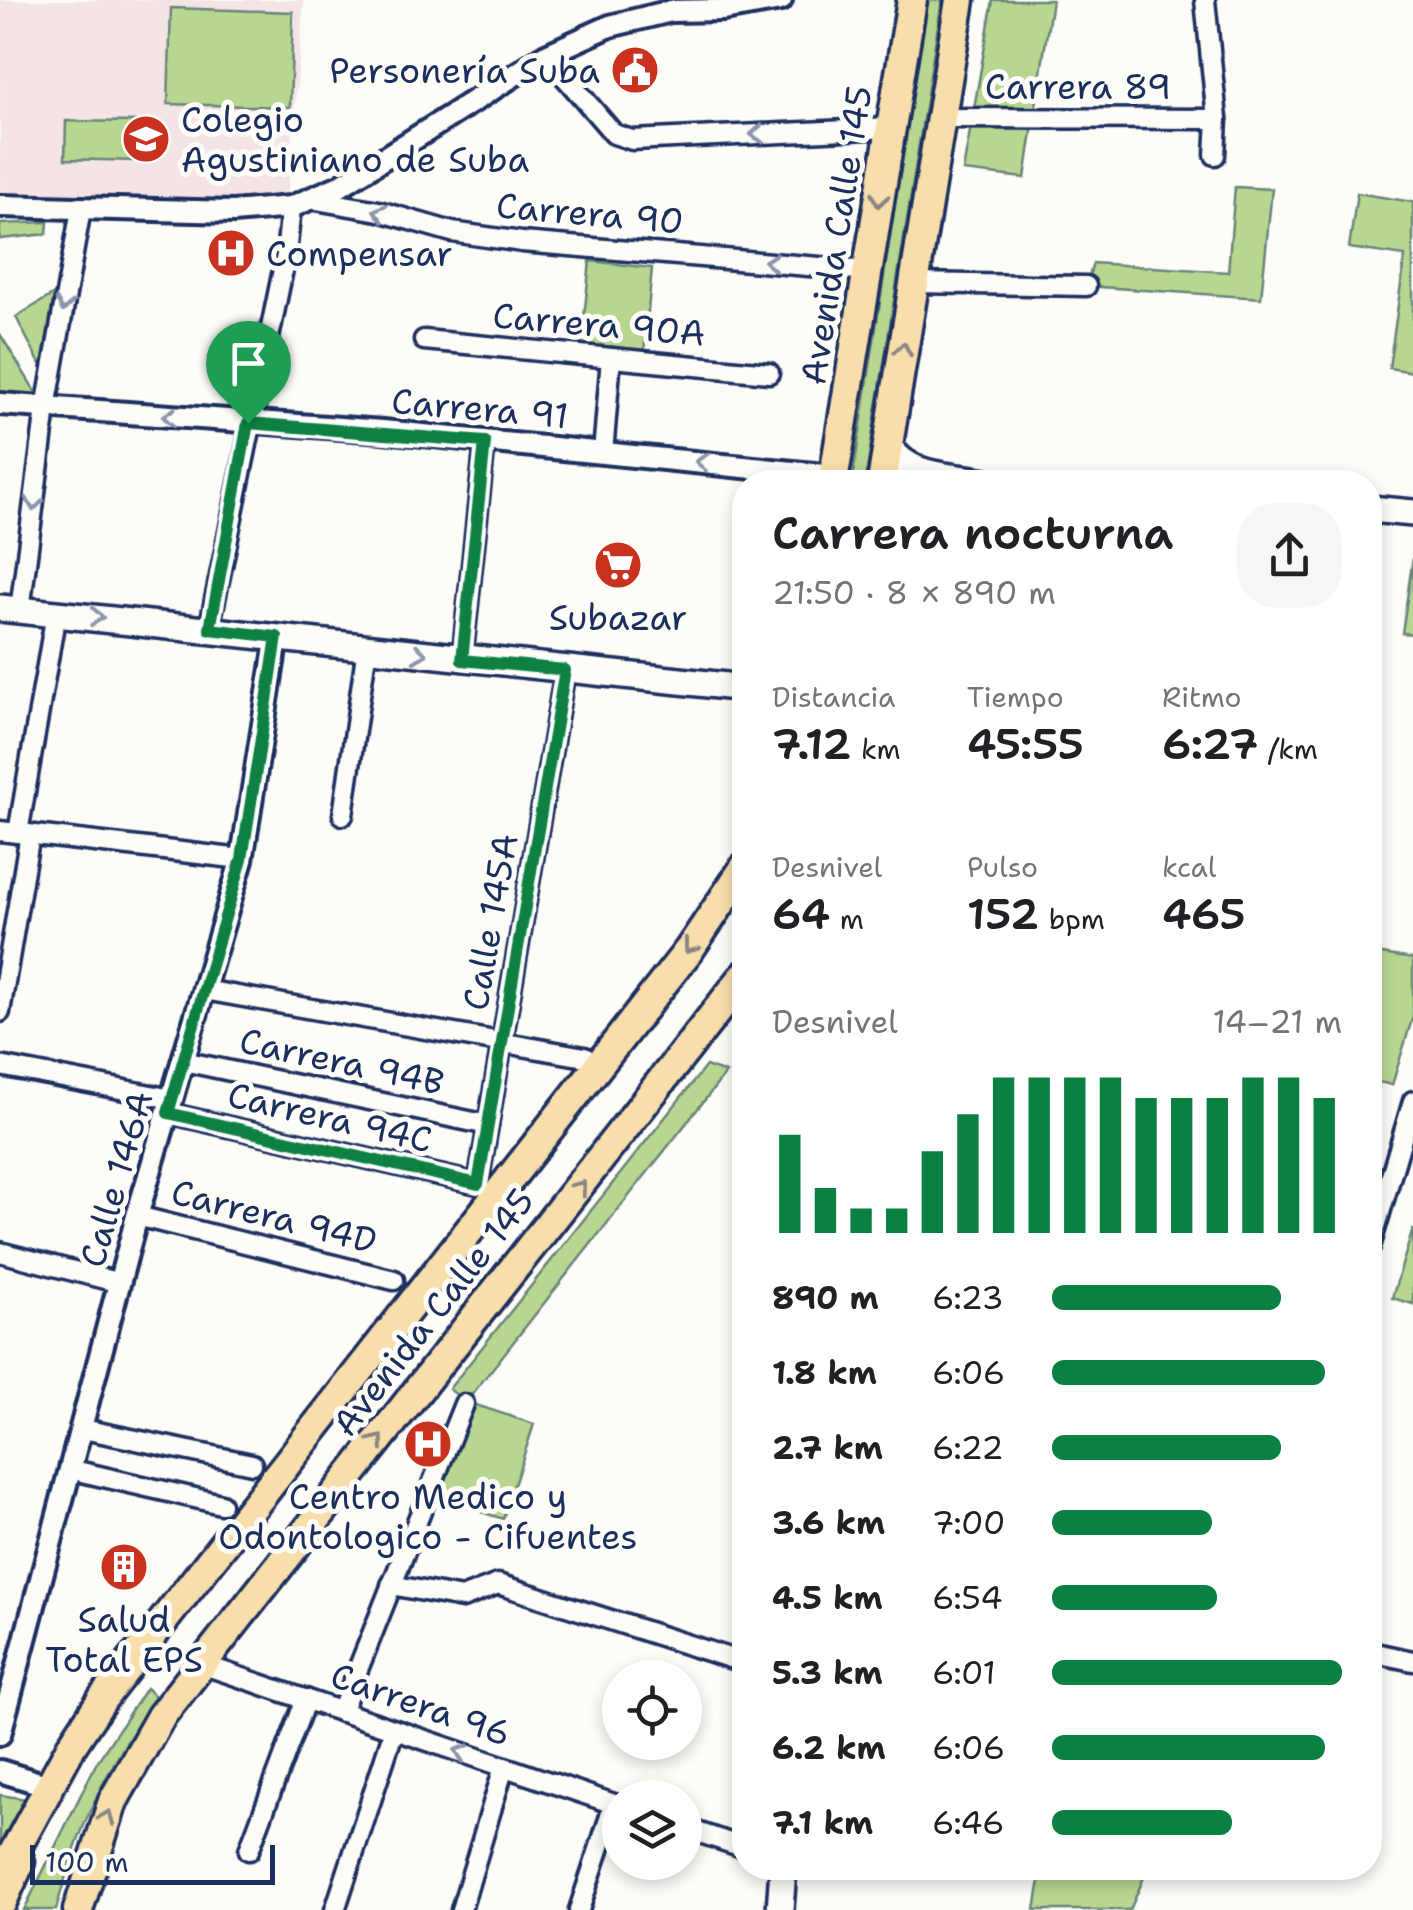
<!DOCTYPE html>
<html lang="es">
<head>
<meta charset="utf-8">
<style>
	:root { --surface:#fff; --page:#f6f6f6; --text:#202124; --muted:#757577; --accent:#0b8043 }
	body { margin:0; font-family:"Shantell Sans",sans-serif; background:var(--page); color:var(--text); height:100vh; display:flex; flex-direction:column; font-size:38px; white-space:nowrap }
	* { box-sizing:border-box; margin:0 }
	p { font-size:32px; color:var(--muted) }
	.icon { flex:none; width:55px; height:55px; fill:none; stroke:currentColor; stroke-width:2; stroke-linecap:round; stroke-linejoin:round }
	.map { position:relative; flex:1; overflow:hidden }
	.drawer { position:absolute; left:732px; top:470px; width:650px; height:1410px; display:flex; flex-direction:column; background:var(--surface); border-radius:40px; box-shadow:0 5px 15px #0003 }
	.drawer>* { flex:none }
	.controls { position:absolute; left:602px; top:1660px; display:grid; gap:20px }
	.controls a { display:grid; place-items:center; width:100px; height:100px; border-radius:50%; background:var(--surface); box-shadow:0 5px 15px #0003; font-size:50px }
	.scale { position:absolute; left:30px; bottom:25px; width:245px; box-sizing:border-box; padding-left:10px; border:5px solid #1b2f5e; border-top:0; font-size:28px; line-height:35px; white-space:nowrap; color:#1b2f5e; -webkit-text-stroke:8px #fdfcf7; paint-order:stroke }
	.pin { position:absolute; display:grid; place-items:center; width:85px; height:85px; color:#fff; margin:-102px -42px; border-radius:50% 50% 50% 0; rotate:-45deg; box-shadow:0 0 10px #0007 }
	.pin .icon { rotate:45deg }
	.round { display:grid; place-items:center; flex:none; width:105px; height:105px; border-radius:40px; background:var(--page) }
	.summary { display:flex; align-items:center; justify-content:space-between; height:170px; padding:0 40px }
	h1 { font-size:45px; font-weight:600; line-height:75px }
	.metrics { display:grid; grid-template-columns:repeat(3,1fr); gap:15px; height:170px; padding:10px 40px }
	.metrics div { display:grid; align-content:center }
	.metrics b { font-size:42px; font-weight:600 }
	.metrics small { font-size:28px; font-weight:400 }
	.metrics p { font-size:28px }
	.chart { height:280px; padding:20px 40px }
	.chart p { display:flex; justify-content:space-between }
	.chart svg { width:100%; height:180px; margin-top:10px; stroke:var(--accent); stroke-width:6 }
	ul { padding:0 40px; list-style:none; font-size:32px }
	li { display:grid; grid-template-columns:160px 120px 1fr; align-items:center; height:75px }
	li i { height:25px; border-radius:12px; background:var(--accent) }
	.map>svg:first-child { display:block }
	.built { fill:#f5e4e6 }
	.green { fill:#b7d791; stroke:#698378; stroke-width:2.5 }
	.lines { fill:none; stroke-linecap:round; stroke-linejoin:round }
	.minor-casing { stroke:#1b2f5e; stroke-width:25 }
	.tertiary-casing { stroke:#1b2f5e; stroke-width:28 }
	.secondary-casing { stroke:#1b2f5e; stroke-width:32 }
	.primary-casing { stroke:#1b2f5e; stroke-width:35 }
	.minor { stroke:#fdfcf7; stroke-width:18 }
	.tertiary { stroke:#fdfcf7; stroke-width:20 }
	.secondary { stroke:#fdfcf7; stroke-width:25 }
	.primary { stroke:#f8deab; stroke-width:28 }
	.oneway { stroke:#8c96aa }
	.oneway2 { stroke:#8a8684 }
	.route-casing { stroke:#fff; stroke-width:20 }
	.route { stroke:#0b8043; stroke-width:12 }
	.labels { text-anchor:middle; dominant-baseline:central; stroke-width:10; stroke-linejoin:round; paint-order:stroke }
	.poi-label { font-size:35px; fill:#1b2f5e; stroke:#fdfcf7 }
	.street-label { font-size:35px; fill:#1b2f5e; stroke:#fdfcf7 }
</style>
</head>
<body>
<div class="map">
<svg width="1413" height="1910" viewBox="0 0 1413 1910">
	<rect width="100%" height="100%" fill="#fdfcf7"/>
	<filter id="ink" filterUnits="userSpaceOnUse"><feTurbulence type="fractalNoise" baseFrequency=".01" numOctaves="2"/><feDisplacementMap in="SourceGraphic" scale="20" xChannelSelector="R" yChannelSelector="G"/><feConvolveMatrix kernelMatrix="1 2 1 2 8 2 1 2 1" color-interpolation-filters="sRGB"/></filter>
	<g filter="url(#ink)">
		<path class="built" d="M0 0H304L287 203 0 200Z"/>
		<g class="green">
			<path d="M927 0H942L865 482H852Z"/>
			<path d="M993 0H1052L1025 178 963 171Z"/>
			<path d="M171 8 293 12 290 107 168 104Z"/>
			<path d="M66 121 137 122 136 161 65 159Z"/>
			<path d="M1235 187 1272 189 1261 298 1086 286 1093 263 1228 272Z"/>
			<path d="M1357 193 1413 202V372L1389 368 1405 256 1349 248Z"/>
			<path d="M48 222 47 234 0 239V224Z"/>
			<path d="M590 261 652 268 644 353 581 346Z"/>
			<path d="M54 294 42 368 16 317Z"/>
			<path d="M0 334 40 399 0 395Z"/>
			<path d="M1413 557V634L1402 633Z"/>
			<path d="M1370 952 1413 959V1016L1392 1085 1370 1080Z"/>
			<path d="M706 1066 726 1073 466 1402 449 1389Z"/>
			<path d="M1413 1229V1304L1392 1298Z"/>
			<path d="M470 1403 534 1424 503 1519 440 1499Z"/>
			<path d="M146 1688 157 1698C106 1766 78 1828 56 1910H24L97 1762Z"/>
			<path d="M0 1795 26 1799 0 1848Z"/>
			<path d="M1042 1868H1148L1130 1910H1035Z"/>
		</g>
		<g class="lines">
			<g class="minor-casing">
				<g id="minor">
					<path d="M1205 0 1217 119 1215 155"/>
					<path d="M546 55 614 134 632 140 890 128"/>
					<path d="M939 118 1217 119"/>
					<path d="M310 199 379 211 452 232 522 242 868 271"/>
					<path d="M914 283 1086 286"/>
					<path d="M424 340 769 373"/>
					<path d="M603 453 611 358"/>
					<path d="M20 610 46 408 81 209"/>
					<path d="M209 629 286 255 291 207"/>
					<path d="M462 661 485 441"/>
					<path d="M343 815 367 647"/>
					<path d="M0 831 242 859"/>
					<path d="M18 833 56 613"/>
					<path d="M204 990 585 1057"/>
					<path d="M0 1012 30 834"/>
					<path d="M183 1061 488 1125"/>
					<path d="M0 1066 172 1099"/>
					<path d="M168 1113 478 1184 565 671"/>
					<path d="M137 1216 394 1280"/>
					<path d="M1370 1247 1413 1101"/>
					<path d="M0 1252 120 1283"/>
					<path d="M83 1429 252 1464"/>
					<path d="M73 1470 221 1504"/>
					<path d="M391 1585 462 1598 498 1584 745 1663"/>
					<path d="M1370 1652 1413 1661"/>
					<path d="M201 1664 620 1806"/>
					<path d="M341 1712 464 1404"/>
					<path d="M685 1828 745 1848"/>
					<path d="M249 1850 306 1699"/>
					<path d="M335 1910 394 1730"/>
					<path d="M461 1910 504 1767"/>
					<path d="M579 1910 614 1804"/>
				</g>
			</g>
			<g class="tertiary-casing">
				<g id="tertiary">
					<path d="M0 206 233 212 291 207 340 186 546 55 610 26 671 11 723 10 781 0"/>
					<path d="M0 404 383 431 834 476"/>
					<path d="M0 1734 137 1216 242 859 277 637"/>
					<path d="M0 1771 49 1786"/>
				</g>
			</g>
			<g class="secondary-casing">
				<g id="secondary">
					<path d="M888 445C909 479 950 475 986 482"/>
					<path d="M1370 509 1413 513"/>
					<path d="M0 608 745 688"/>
					<path d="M780 1910 783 1868"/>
				</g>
			</g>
			<g class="primary-casing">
				<g id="primary">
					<path d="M833 482 912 0"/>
					<path d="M882 482 960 0"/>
					<path d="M0 1878 72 1745 103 1698 689 950 745 867"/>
					<path d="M0 1906 20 1862"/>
					<path d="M78 1910 113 1801 161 1716 745 975"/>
				</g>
			</g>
			<use href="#minor" class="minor"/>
			<use href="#tertiary" class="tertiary"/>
			<use href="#secondary" class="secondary"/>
			<use href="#primary" class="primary"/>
		</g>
		<defs><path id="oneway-chevron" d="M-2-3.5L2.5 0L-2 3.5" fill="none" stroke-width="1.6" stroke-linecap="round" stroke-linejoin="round" transform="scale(2.5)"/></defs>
		<g class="oneway">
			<use href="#oneway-chevron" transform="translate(757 134) rotate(177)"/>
			<use href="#oneway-chevron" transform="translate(380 212) rotate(-166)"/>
			<use href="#oneway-chevron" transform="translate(771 262) rotate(-175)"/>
			<use href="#oneway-chevron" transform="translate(64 305) rotate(100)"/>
			<use href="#oneway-chevron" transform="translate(169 417) rotate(-176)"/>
			<use href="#oneway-chevron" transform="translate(702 462) rotate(-174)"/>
			<use href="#oneway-chevron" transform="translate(34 504) rotate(98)"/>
			<use href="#oneway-chevron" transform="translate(97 617) rotate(5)"/>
			<use href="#oneway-chevron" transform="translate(420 654) rotate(8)"/>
			<use href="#oneway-chevron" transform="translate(461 1752) rotate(-161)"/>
		</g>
		<g class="oneway2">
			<use href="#oneway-chevron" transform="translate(879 200) rotate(99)"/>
			<use href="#oneway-chevron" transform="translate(903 349) rotate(-81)"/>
			<use href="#oneway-chevron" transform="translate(690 947) rotate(126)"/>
			<use href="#oneway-chevron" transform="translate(580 1187) rotate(-51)"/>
			<use href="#oneway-chevron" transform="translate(378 1441) rotate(-52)"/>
			<use href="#oneway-chevron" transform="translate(107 1817) rotate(-68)"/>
		</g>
	</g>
	<g class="lines" filter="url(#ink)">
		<g class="route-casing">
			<path id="route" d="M248 423 485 442 462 660 565 670 478 1184 168 1113 242 859 277 637 210 629Z"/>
		</g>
		<use href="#route" class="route"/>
	</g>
	<defs>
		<g id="civic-disc" transform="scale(2.5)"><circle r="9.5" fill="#c8321e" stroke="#fdfcf7"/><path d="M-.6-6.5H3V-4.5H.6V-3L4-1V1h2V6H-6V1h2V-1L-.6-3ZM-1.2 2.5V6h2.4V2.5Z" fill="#fff"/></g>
		<g id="school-disc" transform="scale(2.5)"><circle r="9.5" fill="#c8321e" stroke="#fdfcf7"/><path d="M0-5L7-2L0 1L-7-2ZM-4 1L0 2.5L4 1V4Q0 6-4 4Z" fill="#fff"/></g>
		<g id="hospital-disc" transform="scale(2.5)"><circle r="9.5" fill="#c8321e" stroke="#fdfcf7"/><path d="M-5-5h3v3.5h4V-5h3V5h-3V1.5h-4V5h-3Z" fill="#fff"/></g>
		<g id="supermarket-disc" transform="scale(2.5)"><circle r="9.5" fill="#c8321e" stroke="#fdfcf7"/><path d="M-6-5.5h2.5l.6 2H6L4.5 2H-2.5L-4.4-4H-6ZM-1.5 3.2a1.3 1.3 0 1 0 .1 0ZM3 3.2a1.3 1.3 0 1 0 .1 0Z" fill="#fff"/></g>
		<g id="building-disc" transform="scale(2.5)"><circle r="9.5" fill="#c8321e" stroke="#fdfcf7"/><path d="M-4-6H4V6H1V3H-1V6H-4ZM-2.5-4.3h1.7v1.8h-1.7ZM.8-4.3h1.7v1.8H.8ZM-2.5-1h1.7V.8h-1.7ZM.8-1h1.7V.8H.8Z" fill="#fff"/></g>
	</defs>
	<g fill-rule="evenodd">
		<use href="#civic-disc" x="635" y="70"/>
		<use href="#school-disc" x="146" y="139"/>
		<use href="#hospital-disc" x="231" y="253"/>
		<use href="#supermarket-disc" x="618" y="565"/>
		<use href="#hospital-disc" x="428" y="1444"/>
		<use href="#building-disc" x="124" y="1567"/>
	</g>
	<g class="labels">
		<g class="poi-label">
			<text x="600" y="70" text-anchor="end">Personería Suba</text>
			<text x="181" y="119" text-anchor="start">Colegio<tspan x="181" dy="40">Agustiniano de Suba</tspan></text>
			<text x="266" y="253" text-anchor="start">Compensar</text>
			<text x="618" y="617">Subazar</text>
			<text x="428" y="1496">Centro Medico y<tspan x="428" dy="40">Odontologico - Cifuentes</tspan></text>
			<text x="124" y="1619">Salud<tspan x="124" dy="40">Total EPS</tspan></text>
		</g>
		<g class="street-label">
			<text x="1078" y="86">Carrera 89</text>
			<text transform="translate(590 213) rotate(5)">Carrera 90</text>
			<text transform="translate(836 235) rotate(-81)">Avenida Calle 145</text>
			<text transform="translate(599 324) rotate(5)">Carrera 90A</text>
			<text transform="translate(480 408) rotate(5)">Carrera 91</text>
			<text transform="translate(490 922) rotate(-80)">Calle 145A</text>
			<text transform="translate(342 1061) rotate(12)">Carrera 94B</text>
			<text transform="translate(330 1117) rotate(13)">Carrera 94C</text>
			<text transform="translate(116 1179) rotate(-74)">Calle 146A</text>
			<text transform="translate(274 1216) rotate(14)">Carrera 94D</text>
			<text transform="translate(433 1312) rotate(-52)">Avenida Calle 145</text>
			<text transform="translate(421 1704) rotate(19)">Carrera 96</text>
		</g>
	</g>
</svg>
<div class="controls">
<a><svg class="icon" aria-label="locate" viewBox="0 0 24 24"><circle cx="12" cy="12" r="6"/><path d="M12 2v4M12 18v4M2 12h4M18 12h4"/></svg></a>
<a><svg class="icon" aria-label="layers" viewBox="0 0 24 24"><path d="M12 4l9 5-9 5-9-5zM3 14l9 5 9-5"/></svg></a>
</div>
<div class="scale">100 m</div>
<div class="pin" style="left:248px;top:423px;background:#1e9e55"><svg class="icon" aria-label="arrive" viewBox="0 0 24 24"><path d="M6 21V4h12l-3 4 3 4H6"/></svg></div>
<section class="drawer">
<div class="summary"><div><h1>Carrera nocturna</h1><p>21:50 · 8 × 890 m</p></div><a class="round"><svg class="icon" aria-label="share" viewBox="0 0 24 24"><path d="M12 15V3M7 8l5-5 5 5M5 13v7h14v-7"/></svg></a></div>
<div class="metrics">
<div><p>Distancia</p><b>7.12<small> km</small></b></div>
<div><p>Tiempo</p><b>45:55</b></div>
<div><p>Ritmo</p><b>6:27<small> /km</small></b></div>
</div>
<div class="metrics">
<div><p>Desnivel</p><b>64<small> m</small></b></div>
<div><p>Pulso</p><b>152<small> bpm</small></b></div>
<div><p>kcal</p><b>465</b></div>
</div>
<div class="chart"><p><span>Desnivel</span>14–21 m</p>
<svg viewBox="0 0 160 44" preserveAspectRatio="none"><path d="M5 44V20M15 44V33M25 44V38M35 44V38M45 44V24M55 44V15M65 44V6M75 44V6M85 44V6M95 44V6M105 44V11M115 44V11M125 44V11M135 44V6M145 44V6M155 44V11"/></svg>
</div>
<ul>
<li><b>890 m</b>6:23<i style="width:79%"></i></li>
<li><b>1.8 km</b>6:06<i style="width:94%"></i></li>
<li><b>2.7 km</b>6:22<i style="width:79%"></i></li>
<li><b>3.6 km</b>7:00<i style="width:55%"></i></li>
<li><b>4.5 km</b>6:54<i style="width:57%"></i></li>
<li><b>5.3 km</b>6:01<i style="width:100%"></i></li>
<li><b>6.2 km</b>6:06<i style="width:94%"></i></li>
<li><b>7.1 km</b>6:46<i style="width:62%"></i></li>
</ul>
</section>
</div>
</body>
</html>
